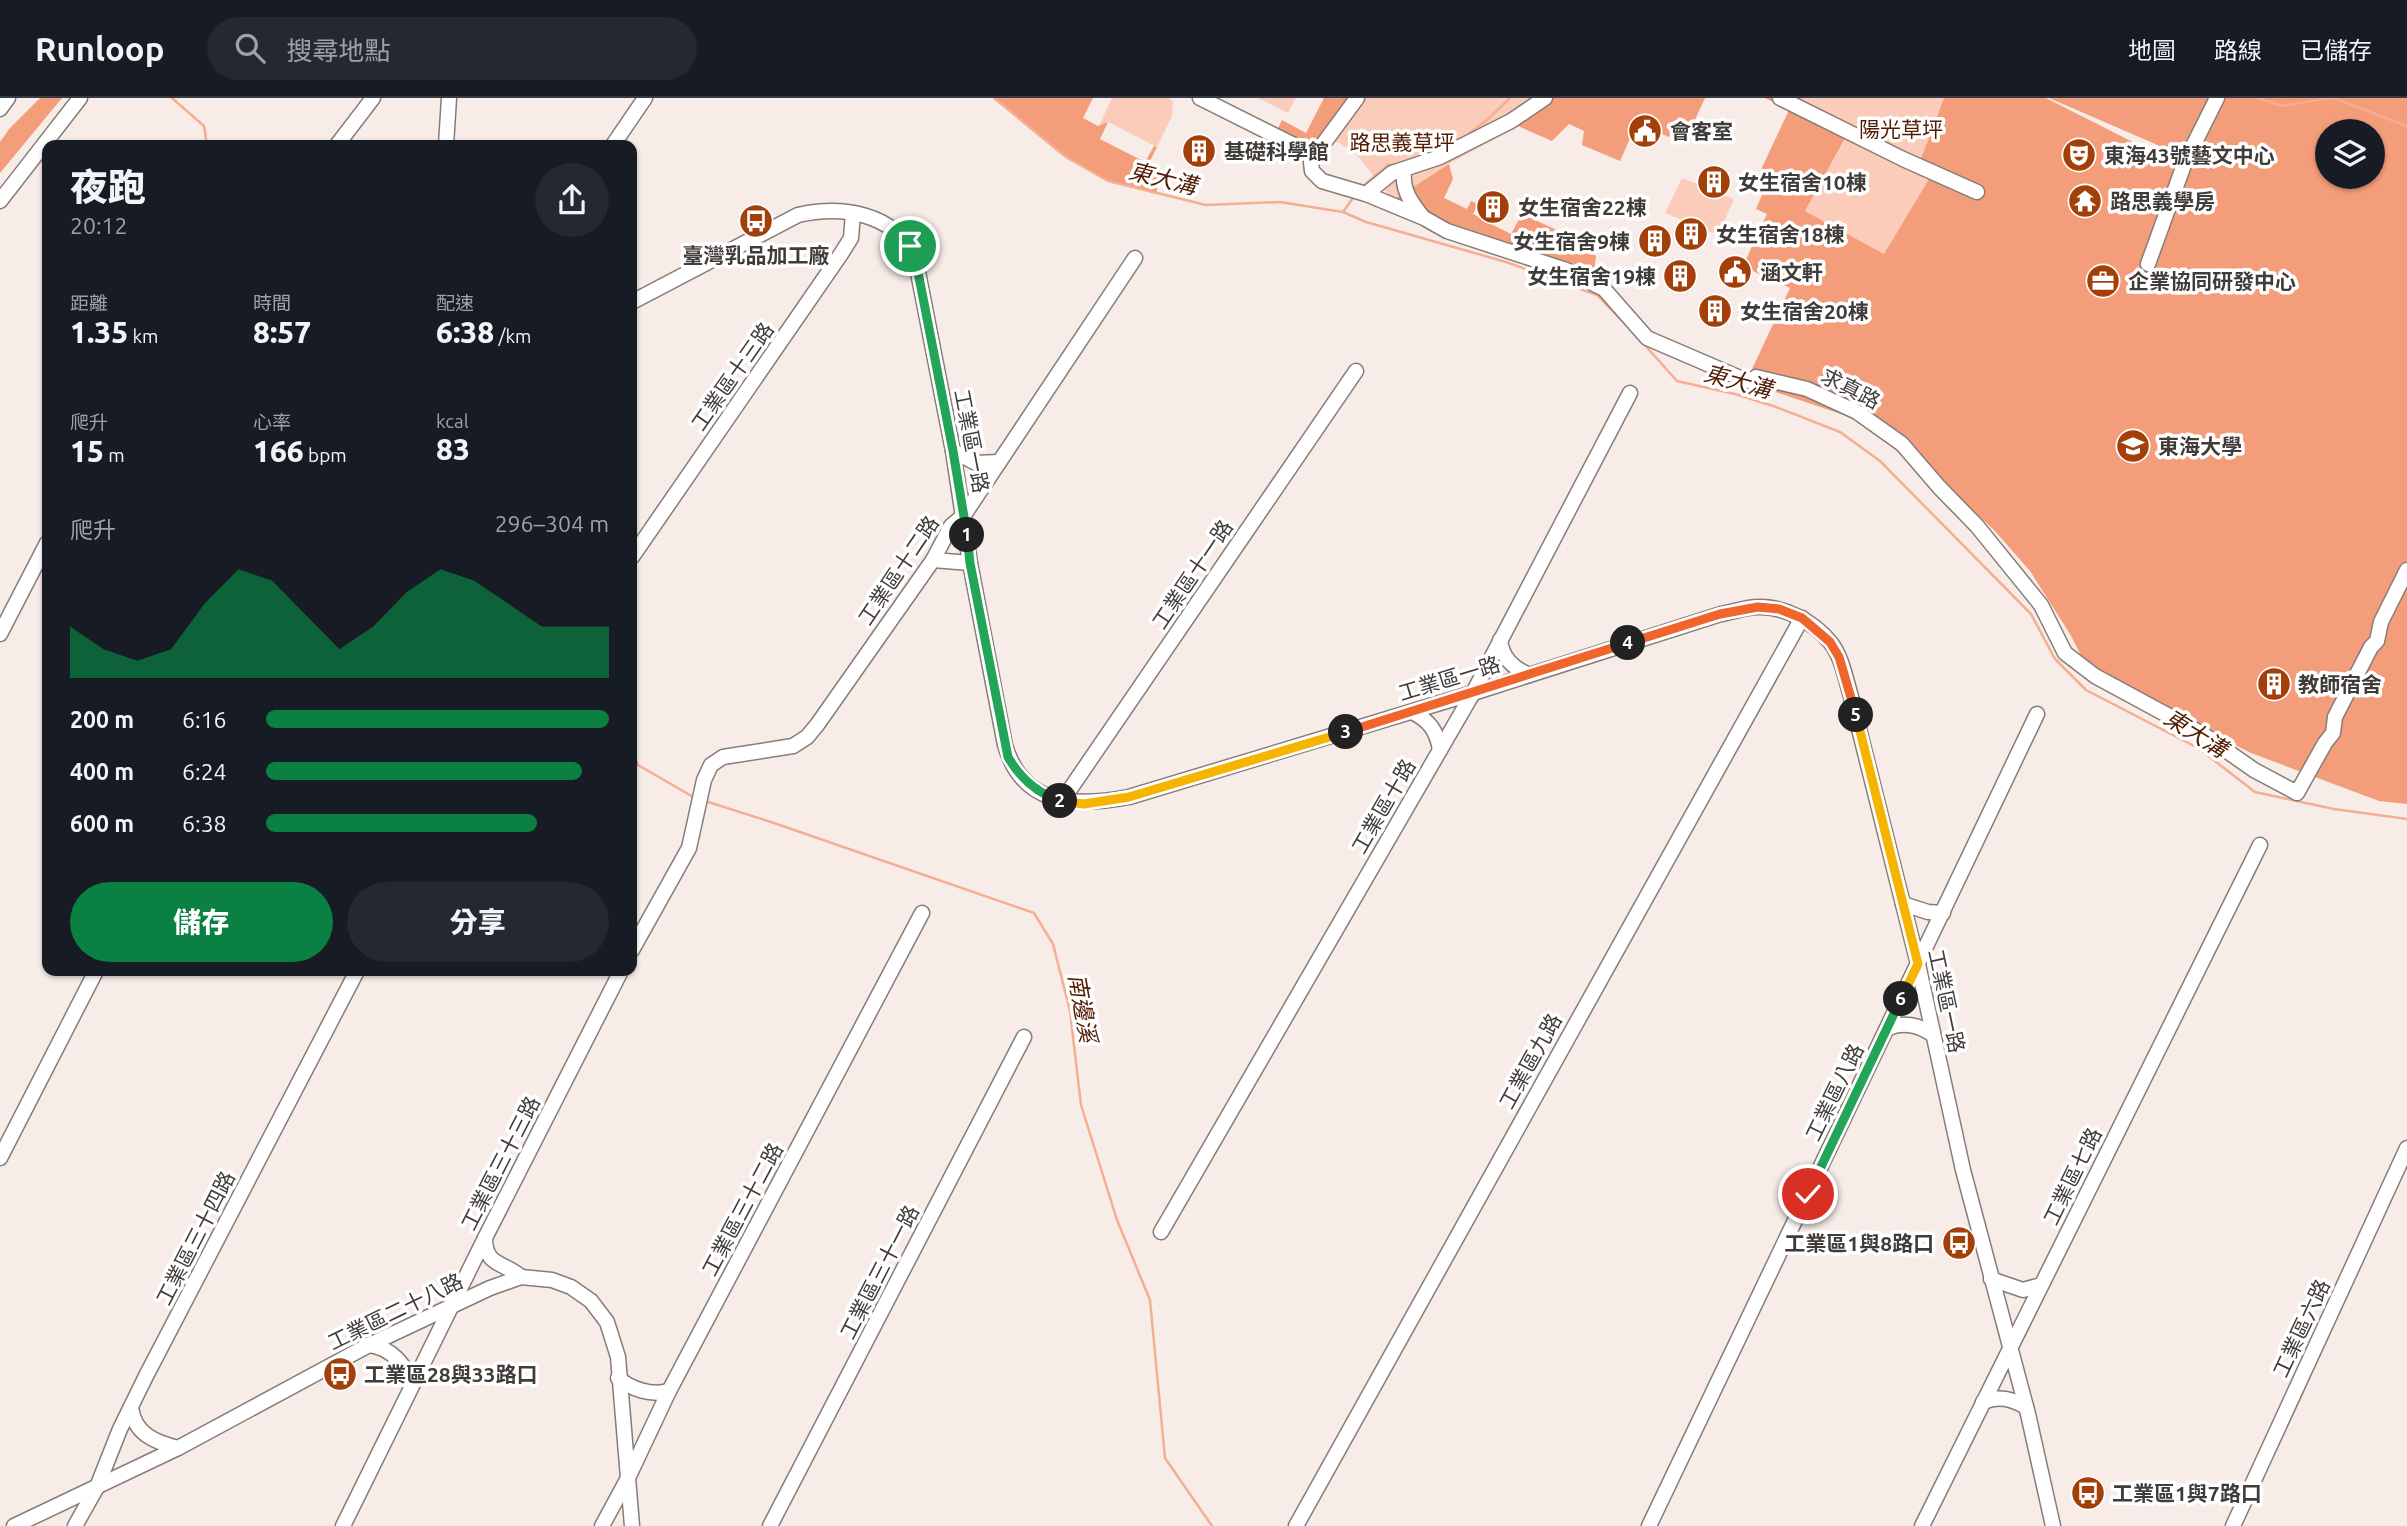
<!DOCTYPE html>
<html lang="zh-TW">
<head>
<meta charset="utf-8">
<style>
	:root { --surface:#171b24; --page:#242831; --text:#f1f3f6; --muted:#9ea1a6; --line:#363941; --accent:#0b8043 }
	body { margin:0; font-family:Ubuntu,"Noto Sans TC",sans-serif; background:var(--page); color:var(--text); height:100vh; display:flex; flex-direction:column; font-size:26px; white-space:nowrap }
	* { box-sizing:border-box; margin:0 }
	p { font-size:23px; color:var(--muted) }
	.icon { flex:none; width:38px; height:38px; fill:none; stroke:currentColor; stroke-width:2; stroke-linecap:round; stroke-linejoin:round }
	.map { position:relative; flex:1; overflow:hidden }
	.panel { position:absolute; left:42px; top:42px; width:595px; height:836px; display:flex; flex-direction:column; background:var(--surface); border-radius:14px; box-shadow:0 2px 5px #0004 }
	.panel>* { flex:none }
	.tools { position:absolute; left:2315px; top:21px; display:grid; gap:14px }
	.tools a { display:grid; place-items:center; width:70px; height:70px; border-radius:50%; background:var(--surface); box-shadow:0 2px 5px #0004; font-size:35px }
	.pin { position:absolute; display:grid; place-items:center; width:60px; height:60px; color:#fff; margin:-30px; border:4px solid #fff; border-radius:50%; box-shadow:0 2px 7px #0007 }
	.km { position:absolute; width:35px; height:35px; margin:-18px; border-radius:50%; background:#222; color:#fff; font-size:19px; line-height:35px; text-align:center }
	.round { display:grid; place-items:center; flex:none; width:74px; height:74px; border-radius:37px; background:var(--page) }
	.summary { display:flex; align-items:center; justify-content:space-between; height:119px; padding:0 28px }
	h1 { font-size:38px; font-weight:800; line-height:52px }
	.stats { display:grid; grid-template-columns:repeat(3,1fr); gap:10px; height:119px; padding:7px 28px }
	.stats div { display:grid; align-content:center }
	.stats b { font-size:30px; font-weight:800 }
	.stats small { font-size:19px; font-weight:400 }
	.stats p { font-size:19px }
	.chart { height:196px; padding:14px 28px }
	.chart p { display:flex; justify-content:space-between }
	.chart svg { width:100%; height:126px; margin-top:7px; fill:var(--accent); opacity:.7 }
	.cta { display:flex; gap:14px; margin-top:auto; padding:14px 28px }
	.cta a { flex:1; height:80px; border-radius:42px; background:var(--accent); color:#fff; font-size:28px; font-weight:800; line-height:80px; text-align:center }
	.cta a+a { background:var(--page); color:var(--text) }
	ul { padding:0 28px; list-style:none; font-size:23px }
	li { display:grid; grid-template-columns:112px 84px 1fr; align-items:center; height:52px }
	li i { height:18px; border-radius:9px; background:var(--accent) }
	header { display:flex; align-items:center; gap:42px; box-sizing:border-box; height:98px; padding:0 35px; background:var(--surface); border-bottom:2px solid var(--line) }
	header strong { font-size:33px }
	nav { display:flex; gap:38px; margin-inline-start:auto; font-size:24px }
	.search { width:490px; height:63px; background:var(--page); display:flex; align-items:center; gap:18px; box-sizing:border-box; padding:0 24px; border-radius:38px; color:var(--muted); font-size:26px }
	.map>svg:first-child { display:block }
	.green { fill:#fbccb9 }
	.forest { fill:#f49d7a; fill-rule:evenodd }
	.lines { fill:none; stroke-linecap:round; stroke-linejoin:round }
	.stream { stroke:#f5ae92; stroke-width:2.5 }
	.minor-casing { stroke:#867c78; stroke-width:17 }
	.minor { stroke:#fff; stroke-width:14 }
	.split-1-casing { stroke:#fff; stroke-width:14 }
	.split-2-casing { stroke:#fff; stroke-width:14 }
	.split-3-casing { stroke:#fff; stroke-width:14 }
	.split-4-casing { stroke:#fff; stroke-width:14 }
	.split-5-casing { stroke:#fff; stroke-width:14 }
	.split-6-casing { stroke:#fff; stroke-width:14 }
	.split-7-casing { stroke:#fff; stroke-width:14 }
	.split-1 { stroke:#22a559; stroke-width:9 }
	.split-2 { stroke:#22a559; stroke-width:9 }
	.split-3 { stroke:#f5b400; stroke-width:9 }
	.split-4 { stroke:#f0652b; stroke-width:9 }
	.split-5 { stroke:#f0652b; stroke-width:9 }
	.split-6 { stroke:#f5b400; stroke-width:9 }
	.split-7 { stroke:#22a559; stroke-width:9 }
	.labels { text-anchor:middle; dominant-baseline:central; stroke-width:7; stroke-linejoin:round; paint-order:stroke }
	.park-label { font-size:21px; fill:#531d04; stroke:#fff }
	.poi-label { font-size:21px; font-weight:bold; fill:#403c3a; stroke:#fff; text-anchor:start }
	.street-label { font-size:21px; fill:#403c3a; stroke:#fff }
	.water-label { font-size:23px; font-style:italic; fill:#511c03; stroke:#fff }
</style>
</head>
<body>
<header>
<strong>Runloop</strong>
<div class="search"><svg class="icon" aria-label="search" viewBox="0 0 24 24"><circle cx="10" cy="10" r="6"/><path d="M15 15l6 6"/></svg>搜尋地點</div>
<nav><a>地圖</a><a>路線</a><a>已儲存</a></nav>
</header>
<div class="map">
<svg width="2407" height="1428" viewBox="0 0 2407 1428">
	<rect width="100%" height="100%" fill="#f7ece8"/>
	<g class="green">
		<path d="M1112 0H1168L1173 3 1172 18 1157 49 1108 24 1099 28Z"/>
		<path d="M1258 0H1296L1288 15Z"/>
		<path d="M1354 0H1541L1518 28 1449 66 1393 102 1357 57 1338 44 1323 43Z"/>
		<path d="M1786 0H1944L1917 73 1929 81 1884 156 1805 113 1848 36Z"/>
		<path d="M1682 80 1734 101 1718 137 1665 115Z"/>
	</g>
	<g class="forest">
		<path d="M40 0H62L0 75V44L9 31Z"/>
		<path d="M994 0H1093L1083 20 1098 28 1108 24 1100 41 1145 64 1154 48 1157 49 1148 67 1161 74 1156 96 1108 83 1066 59Z"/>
		<path d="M1324 0H1354L1323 43 1307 45 1276 34 1282 22 1306 35Z"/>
		<path d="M1541 0H1705L1692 28 1677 22 1669 39 1637 25 1620 63 1582 47 1584 33 1569 26 1552 43 1518 28Z"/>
		<path d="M1765 0H1788L1848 35 1805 113 1884 156 1929 81 1916 74 1944 0H2046L2180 68 2183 58 2049 0H2407V706L2379 703 2251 655 2125 591 2086 567 2070 536 2030 473 1994 432 1962 402 1906 343 1853 320 1746 284 1790 190 1755 174 1744 166 1767 116 1756 111 1767 85 1757 80 1789 12ZM2328 33H2373V79H2328Z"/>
		<path d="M1449 66 1453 81 1444 100 1467 111 1471 103 1478 106 1473 116 1487 123 1491 115 1496 117 1491 126 1511 136 1522 116 1581 143 1596 158 1594 173 1442 127 1393 102Z"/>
	</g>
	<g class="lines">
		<g class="stream">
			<path d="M172 0 204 28 207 47"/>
			<path d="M994 0 1066 59 1108 83 1206 107 1280 104 1343 114 1366 124 1506 164 1597 197 1631 232"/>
			<path d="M2258 0 2282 8 2331 0"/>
			<path d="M2334 0 2407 28"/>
			<path d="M1462 41 1488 21 1510 0"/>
			<path d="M1361 90 1388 67 1399 66"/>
			<path d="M1343 114 1355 97"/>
			<path d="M1643 245 1677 283 1735 296 1776 309 1840 334 1880 363 2031 516 2055 561 2086 592 2198 650 2255 694 2334 711 2407 721"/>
			<path d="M632 653 638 667 695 700"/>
			<path d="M705 703 774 725 1034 815 1053 846 1070 913 1081 1007 1117 1122 1150 1202 1165 1360 1212 1428"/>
		</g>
		<g class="minor-casing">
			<g id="minor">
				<path d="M1200 0 1310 55"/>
				<path d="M1780 0 1903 61 1977 94"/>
				<path d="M0 11 8 0"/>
				<path d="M337 47 373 0"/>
				<path d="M446 47 449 0"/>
				<path d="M613 47 645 0"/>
				<path d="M1310 55 1312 73 1322 83 1366 96 1424 120 1447 133 1566 172 1604 191 1647 240 1740 280 1750 283 1756 279 1807 291 1857 314 1902 346 1939 389 1977 428 2041 507 2065 555 2095 578 2204 637 2254 672 2297 695 2325 645 2333 635 2335 619 2371 549 2377 543 2381 524 2407 472"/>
				<path d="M1310 55 1321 49 1357 0"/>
				<path d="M1404 72C1402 92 1410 103 1422 118"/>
				<path d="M1366 96 1392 75 1440 59 1511 23 1545 0"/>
				<path d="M0 103 80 0"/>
				<path d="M2148 166 2185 64 2217 0"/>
				<path d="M632 204 798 117C842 107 894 115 915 159L953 353 970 465 1005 647C1023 709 1076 709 1129 699L1473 595 1721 516C1733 514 1746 509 1758 509 1784 508 1814 524 1830 544 1841 557 1845 578 1850 595L1918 866 1963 1072 2028 1316 2053 1428"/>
				<path d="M953 353 976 365 999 364"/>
				<path d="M632 459 841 156 851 140 853 115"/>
				<path d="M933 462 970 465"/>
				<path d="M0 536 47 445"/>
				<path d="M1500 542C1502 560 1513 570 1529 577"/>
				<path d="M1412 614C1429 622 1437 633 1440 652"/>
				<path d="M1062 703 1356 273"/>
				<path d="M1903 806 1928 814 1943 815"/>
				<path d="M632 852 689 750 704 682 711 667 723 659 793 648 807 639 817 627 933 462 951 428 964 417 1135 160"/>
				<path d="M1887 931C1902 923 1920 927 1933 937"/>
				<path d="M0 1060 96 873"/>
				<path d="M1161 1134 1473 595 1630 295"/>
				<path d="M485 1140C485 1169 505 1164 521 1179"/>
				<path d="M1991 1181 2023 1192 2041 1187"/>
				<path d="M369 1247C392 1250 402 1265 414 1284"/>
				<path d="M618 1280C631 1291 651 1298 669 1293"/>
				<path d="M1983 1304C1999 1297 2012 1301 2026 1309"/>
				<path d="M131 1309C134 1336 155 1344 178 1350"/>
				<path d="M14 1428 178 1350 369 1247 490 1190 521 1179 552 1182 571 1189 591 1203 607 1224 618 1259 632 1428"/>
				<path d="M75 1428 97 1389 120 1331 146 1278 357 873"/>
				<path d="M343 1428 485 1140 621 873"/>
				<path d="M602 1428 628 1380 669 1293 922 815"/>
				<path d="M770 1428 1024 939"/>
				<path d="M1296 1428 1802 520"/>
				<path d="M1649 1428 2037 616"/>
				<path d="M1922 1428 2260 747"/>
				<path d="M2233 1428 2407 1050"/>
			</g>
		</g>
		<use href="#minor" class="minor"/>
	</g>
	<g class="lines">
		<g class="split-1-casing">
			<path id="split-1" d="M910 148 915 159 953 353 967 437"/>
		</g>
		<g class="split-2-casing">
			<path id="split-2" d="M967 437 970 465 1008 659C1020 680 1037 695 1060 703"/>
		</g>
		<g class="split-3-casing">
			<path id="split-3" d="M1060 703 1084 706 1129 699 1346 634"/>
		</g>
		<g class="split-4-casing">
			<path id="split-4" d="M1346 634 1628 545"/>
		</g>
		<g class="split-5-casing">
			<path id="split-5" d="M1628 545 1720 516 1758 509 1779 511 1802 520 1830 544 1839 559 1856 617"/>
		</g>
		<g class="split-6-casing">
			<path id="split-6" d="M1856 617 1918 866 1901 901"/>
		</g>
		<g class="split-7-casing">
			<path id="split-7" d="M1808 1096 1901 901"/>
		</g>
		<use href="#split-1" class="split-1"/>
		<use href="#split-2" class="split-2"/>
		<use href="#split-3" class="split-3"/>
		<use href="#split-4" class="split-4"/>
		<use href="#split-5" class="split-5"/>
		<use href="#split-6" class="split-6"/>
		<use href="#split-7" class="split-7"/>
	</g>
	<defs>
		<g id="civic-disc" transform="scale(1.75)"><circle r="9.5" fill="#a33f08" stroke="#fff"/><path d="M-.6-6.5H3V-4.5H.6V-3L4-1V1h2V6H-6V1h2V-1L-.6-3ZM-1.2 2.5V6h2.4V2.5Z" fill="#fff"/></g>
		<g id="building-disc" transform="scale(1.75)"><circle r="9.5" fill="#a33f08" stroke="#fff"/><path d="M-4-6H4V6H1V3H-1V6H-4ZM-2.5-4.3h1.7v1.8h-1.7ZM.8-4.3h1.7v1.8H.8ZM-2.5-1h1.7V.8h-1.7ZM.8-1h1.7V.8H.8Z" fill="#fff"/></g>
		<g id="theatre-disc" transform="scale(1.75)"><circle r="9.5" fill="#a33f08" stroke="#fff"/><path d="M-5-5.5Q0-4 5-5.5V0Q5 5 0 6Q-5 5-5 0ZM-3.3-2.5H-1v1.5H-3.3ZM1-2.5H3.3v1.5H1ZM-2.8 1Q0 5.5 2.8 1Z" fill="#fff"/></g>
		<g id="temple-disc" transform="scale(1.75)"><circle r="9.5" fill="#a33f08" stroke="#fff"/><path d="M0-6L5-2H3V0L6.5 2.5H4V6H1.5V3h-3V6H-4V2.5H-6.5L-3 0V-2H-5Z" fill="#fff"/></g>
		<g id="bus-disc" transform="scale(1.75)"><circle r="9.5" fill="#a33f08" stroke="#fff"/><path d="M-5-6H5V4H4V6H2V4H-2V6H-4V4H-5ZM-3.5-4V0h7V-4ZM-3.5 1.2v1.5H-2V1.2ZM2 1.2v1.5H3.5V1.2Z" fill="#fff"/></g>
		<g id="office-disc" transform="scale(1.75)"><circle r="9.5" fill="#a33f08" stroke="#fff"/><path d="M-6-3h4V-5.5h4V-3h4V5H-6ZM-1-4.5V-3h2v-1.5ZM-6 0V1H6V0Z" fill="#fff"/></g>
		<g id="university-disc" transform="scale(1.75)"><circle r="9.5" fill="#a33f08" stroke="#fff"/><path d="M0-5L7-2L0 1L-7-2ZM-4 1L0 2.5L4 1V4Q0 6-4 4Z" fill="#fff"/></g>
	</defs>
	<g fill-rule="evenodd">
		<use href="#civic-disc" x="1645" y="33"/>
		<use href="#building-disc" x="1199" y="53"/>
		<use href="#theatre-disc" x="2079" y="57"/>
		<use href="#building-disc" x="1714" y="84"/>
		<use href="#temple-disc" x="2085" y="103"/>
		<use href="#building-disc" x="1493" y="109"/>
		<use href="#bus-disc" x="756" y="123"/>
		<use href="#building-disc" x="1691" y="136"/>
		<use href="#building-disc" x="1655" y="143"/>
		<use href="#civic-disc" x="1735" y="174"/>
		<use href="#building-disc" x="1680" y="178"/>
		<use href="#office-disc" x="2103" y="183"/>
		<use href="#building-disc" x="1715" y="213"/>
		<use href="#university-disc" x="2133" y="348"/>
		<use href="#building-disc" x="2274" y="586"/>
		<use href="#bus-disc" x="1959" y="1145"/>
		<use href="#bus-disc" x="340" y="1276"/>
		<use href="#bus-disc" x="2088" y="1395"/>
	</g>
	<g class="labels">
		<g class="park-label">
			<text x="1901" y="31">陽光草坪</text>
			<text x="1402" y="44">路思義草坪</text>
		</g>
		<g class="poi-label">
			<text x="1670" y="33">會客室</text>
			<text x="1224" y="53">基礎科學館</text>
			<text x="2104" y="57">東海43號藝文中心</text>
			<text x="1738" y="84">女生宿舍10棟</text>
			<text x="2110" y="103">路思義學房</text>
			<text x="1518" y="109">女生宿舍22棟</text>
			<text x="1716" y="136">女生宿舍18棟</text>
			<text x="1630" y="143" text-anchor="end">女生宿舍9棟</text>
			<text x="756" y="157" text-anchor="middle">臺灣乳品加工廠</text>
			<text x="1760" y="174">涵文軒</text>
			<text x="1656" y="178" text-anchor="end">女生宿舍19棟</text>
			<text x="2128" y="183">企業協同研發中心</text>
			<text x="1740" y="213">女生宿舍20棟</text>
			<text x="2158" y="348">東海大學</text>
			<text x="2298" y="586">教師宿舍</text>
			<text x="1934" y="1145" text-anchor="end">工業區1與8路口</text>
			<text x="364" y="1276">工業區28與33路口</text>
			<text x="2112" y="1395">工業區1與7路口</text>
		</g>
		<g class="street-label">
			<text transform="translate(732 278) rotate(-55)">工業區十三路</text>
			<text transform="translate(1851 290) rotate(27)">求真路</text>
			<text transform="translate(972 343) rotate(79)">工業區一路</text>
			<text transform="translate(898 472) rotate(-56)">工業區十二路</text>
			<text transform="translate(1192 476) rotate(-56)">工業區十一路</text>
			<text transform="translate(1449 580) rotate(-17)">工業區一路</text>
			<text transform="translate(1383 708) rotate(-60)">工業區十路</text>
			<text transform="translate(1947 903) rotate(78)">工業區一路</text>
			<text transform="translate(1530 963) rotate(-61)">工業區九路</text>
			<text transform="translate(1834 994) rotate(-64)">工業區八路</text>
			<text transform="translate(500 1065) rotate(-63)">工業區三十三路</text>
			<text transform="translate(2072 1078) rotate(-64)">工業區七路</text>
			<text transform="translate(742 1111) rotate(-62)">工業區三十二路</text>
			<text transform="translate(195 1140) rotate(-63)">工業區三十四路</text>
			<text transform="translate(879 1174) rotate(-63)">工業區三十一路</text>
			<text transform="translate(395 1213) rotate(-26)">工業區二十八路</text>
			<text transform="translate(2301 1230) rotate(-65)">工業區六路</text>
		</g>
		<g class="water-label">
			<text transform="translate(1163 80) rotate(14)">東大溝</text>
			<text transform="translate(1738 283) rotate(15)">東大溝</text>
			<text transform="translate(2196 635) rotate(32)">東大溝</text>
			<text transform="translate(1083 910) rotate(80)">南邊溪</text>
		</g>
	</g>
</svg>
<div class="tools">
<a><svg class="icon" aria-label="layers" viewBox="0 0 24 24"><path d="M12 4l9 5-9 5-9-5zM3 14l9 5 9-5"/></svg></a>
</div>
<div class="pin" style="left:910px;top:148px;background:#1e9e55"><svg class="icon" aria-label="arrive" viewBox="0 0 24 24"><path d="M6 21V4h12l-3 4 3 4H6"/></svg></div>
<div class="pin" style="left:1808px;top:1096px;background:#d93025"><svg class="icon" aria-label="check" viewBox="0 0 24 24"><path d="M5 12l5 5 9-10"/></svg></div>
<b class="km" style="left:967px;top:437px">1</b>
<b class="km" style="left:1060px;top:703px">2</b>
<b class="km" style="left:1346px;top:634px">3</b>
<b class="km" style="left:1628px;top:545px">4</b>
<b class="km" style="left:1856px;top:617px">5</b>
<b class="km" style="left:1901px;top:901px">6</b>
<section class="panel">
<div class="summary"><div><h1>夜跑</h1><p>20:12</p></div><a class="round"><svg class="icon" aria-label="share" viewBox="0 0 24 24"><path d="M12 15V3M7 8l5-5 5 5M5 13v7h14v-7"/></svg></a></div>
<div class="stats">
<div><p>距離</p><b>1.35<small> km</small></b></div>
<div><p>時間</p><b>8:57</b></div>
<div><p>配速</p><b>6:38<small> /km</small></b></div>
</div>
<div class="stats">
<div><p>爬升</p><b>15<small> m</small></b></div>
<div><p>心率</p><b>166<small> bpm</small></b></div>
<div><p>kcal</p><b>83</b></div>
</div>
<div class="chart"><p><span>爬升</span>296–304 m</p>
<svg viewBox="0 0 160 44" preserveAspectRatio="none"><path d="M0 44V26L10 34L20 38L30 34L40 18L50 6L60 10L70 22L80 34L90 26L100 14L110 6L120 10L130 18L140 26L150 26L160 26V44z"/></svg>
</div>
<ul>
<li><b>200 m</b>6:16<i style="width:100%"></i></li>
<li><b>400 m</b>6:24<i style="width:92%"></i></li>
<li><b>600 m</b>6:38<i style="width:79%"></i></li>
</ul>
<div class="cta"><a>儲存</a><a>分享</a></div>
</section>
</div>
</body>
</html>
